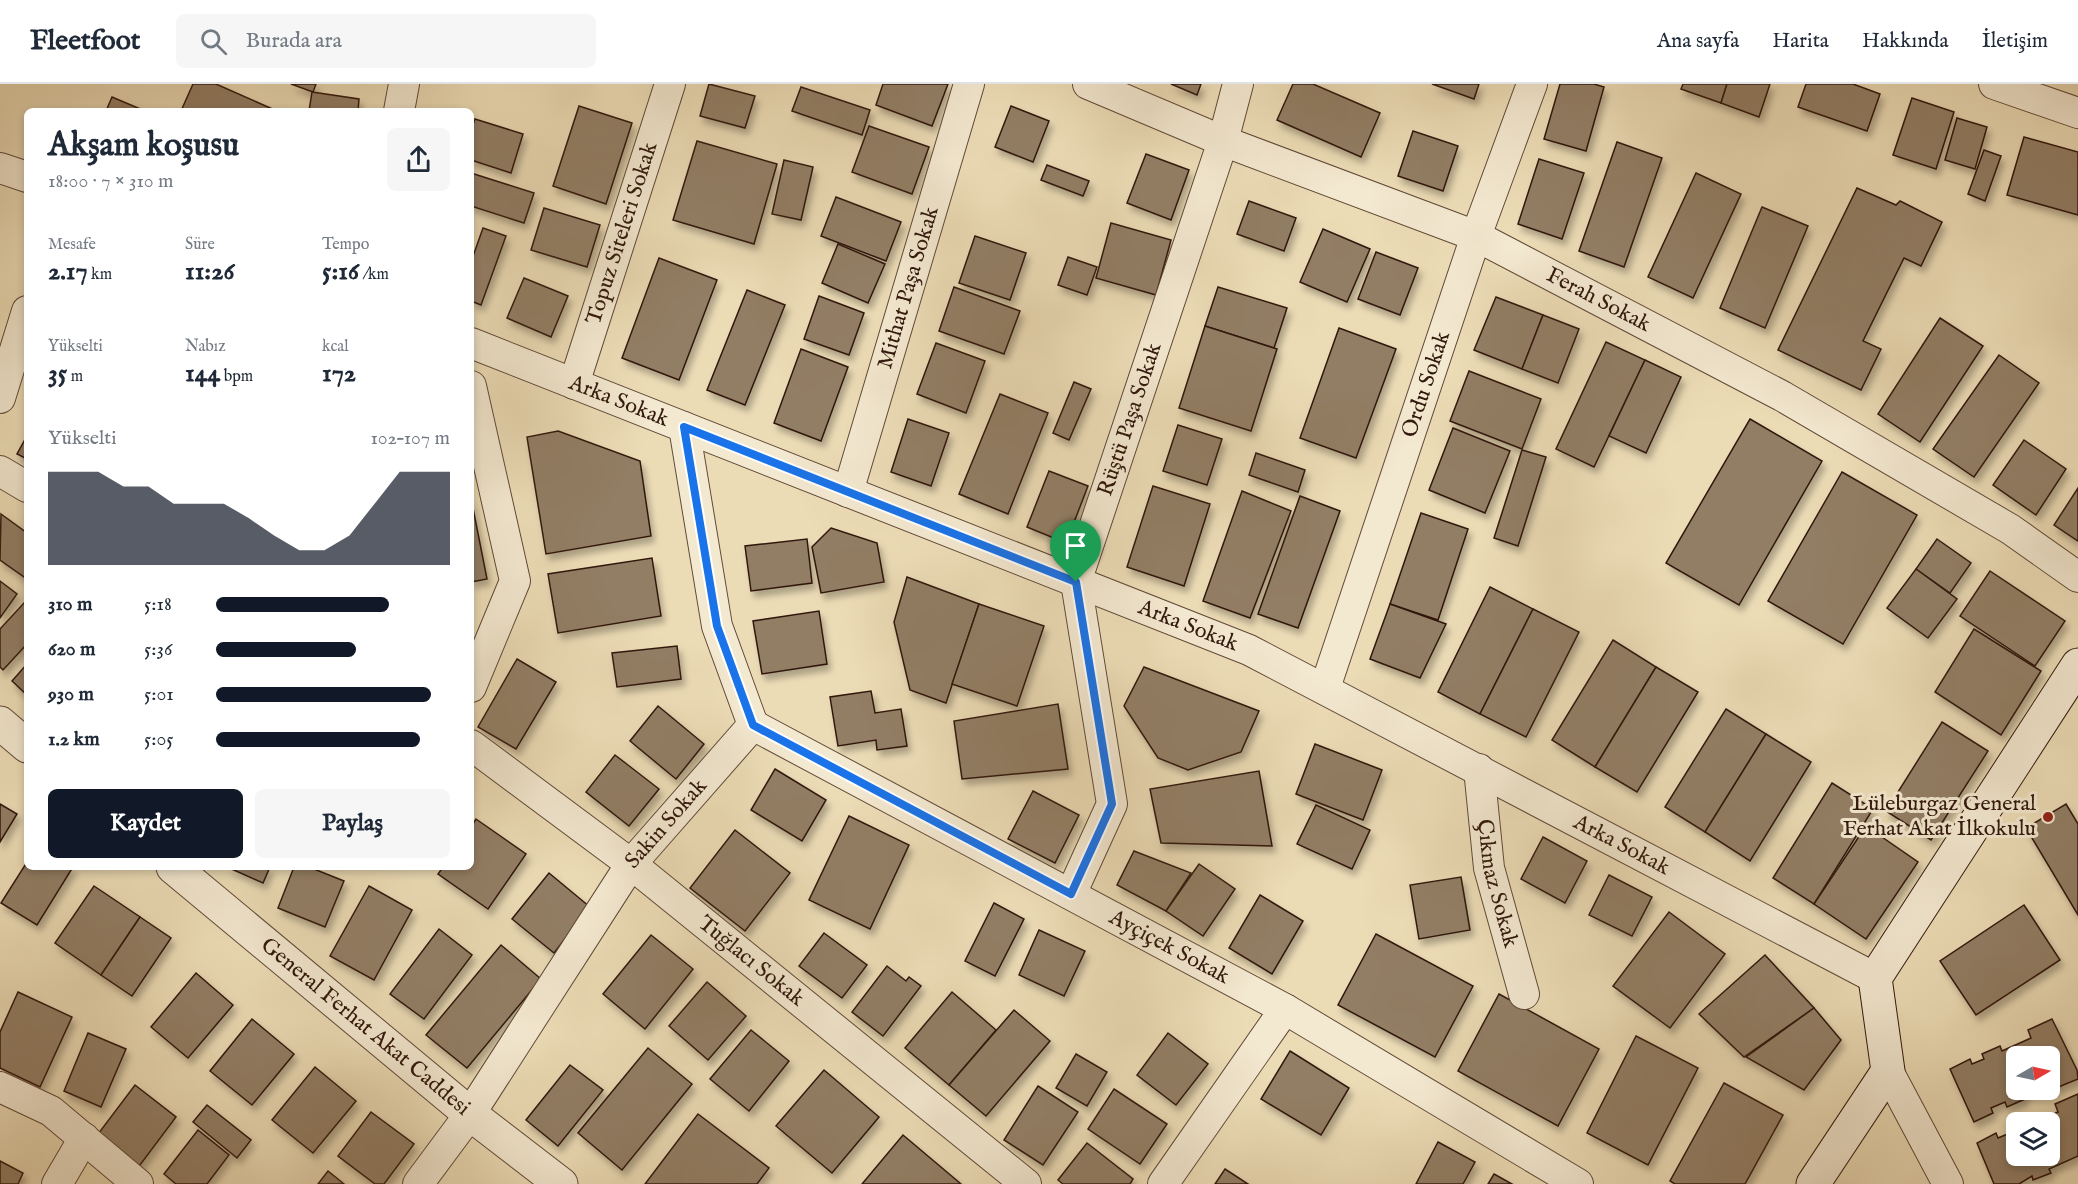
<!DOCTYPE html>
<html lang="tr">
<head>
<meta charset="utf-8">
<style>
	:root { --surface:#fff; --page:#f6f6f7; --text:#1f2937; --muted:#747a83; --line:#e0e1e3; --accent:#111827 }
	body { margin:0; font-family:"IM FELL English",serif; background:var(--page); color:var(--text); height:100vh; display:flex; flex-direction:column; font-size:22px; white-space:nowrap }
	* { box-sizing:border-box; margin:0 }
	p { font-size:20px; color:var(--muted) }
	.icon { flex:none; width:33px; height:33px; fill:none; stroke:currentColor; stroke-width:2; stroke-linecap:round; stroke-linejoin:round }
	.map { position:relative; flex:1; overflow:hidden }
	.details { position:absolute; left:24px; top:24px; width:450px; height:762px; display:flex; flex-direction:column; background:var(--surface); border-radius:9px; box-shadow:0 3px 9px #0003 }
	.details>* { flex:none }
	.needle { width:39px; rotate:81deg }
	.controls { position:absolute; left:2006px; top:962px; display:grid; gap:12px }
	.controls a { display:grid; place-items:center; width:54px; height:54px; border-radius:9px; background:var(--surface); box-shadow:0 3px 9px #0003; font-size:30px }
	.pin { position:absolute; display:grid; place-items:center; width:51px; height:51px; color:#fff; margin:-62px -26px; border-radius:50% 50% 50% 0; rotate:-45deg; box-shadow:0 0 6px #0007 }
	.pin .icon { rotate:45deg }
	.round { display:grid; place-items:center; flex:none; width:63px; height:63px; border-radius:9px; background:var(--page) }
	.head { display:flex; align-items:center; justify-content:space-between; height:102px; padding:0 24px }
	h1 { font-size:33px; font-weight:800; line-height:45px }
	.figures { display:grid; grid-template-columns:repeat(3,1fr); gap:9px; height:102px; padding:6px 24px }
	.figures div { display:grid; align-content:center }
	.figures b { font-size:26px; font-weight:800 }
	.figures small { font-size:16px; font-weight:400 }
	.figures p { font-size:16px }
	.chart { height:168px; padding:12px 24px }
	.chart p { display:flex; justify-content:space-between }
	.chart svg { width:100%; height:108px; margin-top:6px; fill:var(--accent); opacity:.7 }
	.cta { display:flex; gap:12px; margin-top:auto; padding:12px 24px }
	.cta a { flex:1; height:69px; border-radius:9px; background:var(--accent); color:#fff; font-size:24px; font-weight:800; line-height:69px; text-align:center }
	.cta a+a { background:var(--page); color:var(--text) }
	ul { padding:0 24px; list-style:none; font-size:20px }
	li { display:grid; grid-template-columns:96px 72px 1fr; align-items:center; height:45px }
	li i { height:15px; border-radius:8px; background:var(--accent) }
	header { display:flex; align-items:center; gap:36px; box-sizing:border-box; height:84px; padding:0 30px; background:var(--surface); border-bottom:2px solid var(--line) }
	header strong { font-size:28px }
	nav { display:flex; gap:33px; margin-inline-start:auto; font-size:21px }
	.search { width:420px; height:54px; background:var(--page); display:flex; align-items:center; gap:15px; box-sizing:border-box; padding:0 21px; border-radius:9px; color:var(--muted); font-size:22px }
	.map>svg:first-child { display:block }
	.building { fill:#927e65; stroke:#31180d; stroke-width:1.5; filter:url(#shadow) }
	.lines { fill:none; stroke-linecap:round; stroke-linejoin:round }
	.minor-casing { stroke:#604937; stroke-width:32 }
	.tertiary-casing { stroke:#604937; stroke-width:35 }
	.secondary-casing { stroke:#31180d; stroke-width:35 }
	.minor { stroke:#f3e8d0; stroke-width:30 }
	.tertiary { stroke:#f3e8d0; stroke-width:33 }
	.secondary { stroke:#f3e8d0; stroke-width:33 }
	.route-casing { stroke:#fff; stroke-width:12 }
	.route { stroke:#1a73e8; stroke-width:8 }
	.poi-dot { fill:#8f2418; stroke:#f3e8d0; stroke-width:2 }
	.labels { text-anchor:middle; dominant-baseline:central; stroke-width:6; stroke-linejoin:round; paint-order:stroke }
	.street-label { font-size:22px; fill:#31180d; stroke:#f3e8d0 }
	.poi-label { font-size:22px; fill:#31180d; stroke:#f3e8d0; text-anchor:end }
</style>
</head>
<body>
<header>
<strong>Fleetfoot</strong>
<div class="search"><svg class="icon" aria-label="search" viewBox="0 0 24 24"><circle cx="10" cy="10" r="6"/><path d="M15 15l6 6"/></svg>Burada ara</div>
<nav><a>Ana sayfa</a><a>Harita</a><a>Hakkında</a><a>İletişim</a></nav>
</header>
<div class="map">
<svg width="2078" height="1100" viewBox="0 0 2078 1100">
	<defs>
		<filter id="shadow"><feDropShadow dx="3.5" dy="6" stdDeviation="3" flood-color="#0004"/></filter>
	</defs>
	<rect width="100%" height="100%" fill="#ecdcb6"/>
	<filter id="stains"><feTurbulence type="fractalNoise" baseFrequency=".00333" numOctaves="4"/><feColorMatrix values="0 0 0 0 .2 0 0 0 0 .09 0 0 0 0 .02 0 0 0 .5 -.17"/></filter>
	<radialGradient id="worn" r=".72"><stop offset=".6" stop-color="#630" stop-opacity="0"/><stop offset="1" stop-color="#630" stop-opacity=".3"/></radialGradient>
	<g class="building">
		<path d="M193 0H216L277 27H181Z"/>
		<path d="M291 0H316L313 8Z"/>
		<path d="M709 0 755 12 745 44 700 32Z"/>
		<path d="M883 0H948L932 42 876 21Z"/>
		<path d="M1171 0H1201L1197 11Z"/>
		<path d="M1293 0H1313L1380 29 1361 73 1277 36Z"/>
		<path d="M1432 0H1479L1474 15Z"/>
		<path d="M1560 0H1594L1604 3 1586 67 1544 55Z"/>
		<path d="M1683 0H1727L1721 19 1681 5Z"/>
		<path d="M1727 0H1770L1759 33 1721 19Z"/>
		<path d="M1806 0H1853L1880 10 1867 47 1798 23Z"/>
		<path d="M801 3 870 26 862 51 792 27Z"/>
		<path d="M312 8 359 15 358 27H309Z"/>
		<path d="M112 13 145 27H106Z"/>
		<path d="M1912 14 1954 28 1936 85 1893 71Z"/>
		<path d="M579 22 632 39 606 120 553 102Z"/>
		<path d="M1011 22 1049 37 1033 78 995 63Z"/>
		<path d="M1957 34 1987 43 1975 85 1945 76Z"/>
		<path d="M475 35 523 50 511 89 471 76V46Z"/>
		<path d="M869 42 929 63 912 110 852 88Z"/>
		<path d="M1413 47 1458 62 1443 107 1398 92Z"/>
		<path d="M2024 53 2078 68V131L2007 111Z"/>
		<path d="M697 57 777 80 754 160 673 136Z"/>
		<path d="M1617 58 1662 74 1624 183 1579 167Z"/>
		<path d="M1984 66 2001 72 1985 117 1968 110Z"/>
		<path d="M1146 70 1189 86 1171 136 1127 119Z"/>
		<path d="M1539 75 1584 89 1562 155 1518 140Z"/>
		<path d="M784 76 813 83 801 136 772 130Z"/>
		<path d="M1047 81 1089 97 1083 112 1041 96Z"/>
		<path d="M471 89 534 109 524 139 471 122Z"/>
		<path d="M1696 89 1741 110 1693 214 1648 193Z"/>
		<path d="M1857 104 1896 121 1900 117 1942 138 1921 182 1904 174 1863 257 1881 265 1861 306 1778 266Z"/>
		<path d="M836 113 901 138 886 177 821 152Z"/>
		<path d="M1249 117 1296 134 1284 167 1237 150Z"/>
		<path d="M1762 123 1808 142 1765 244 1720 224Z"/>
		<path d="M544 124 600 141 587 183 531 166Z"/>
		<path d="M1111 139 1171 156 1156 211 1096 194Z"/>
		<path d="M483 144 506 152 481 221 471 217V178Z"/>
		<path d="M1323 145 1370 165 1347 218 1300 198Z"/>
		<path d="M975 152 1026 169 1010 216 959 199Z"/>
		<path d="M838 160 885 180 868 219 822 199Z"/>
		<path d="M1376 168 1418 184 1400 231 1358 215Z"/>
		<path d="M1068 173 1097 183 1087 211 1058 201Z"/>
		<path d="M659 174 717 196 679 296 622 274Z"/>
		<path d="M524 194 568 212 551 253 507 234Z"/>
		<path d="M954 203 1020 227 1004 270 939 247Z"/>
		<path d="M1218 203 1287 224 1274 264 1205 242Z"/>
		<path d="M747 206 785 221 745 321 707 306Z"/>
		<path d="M819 212 864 229 849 271 804 255Z"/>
		<path d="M1496 213 1543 231 1522 285 1474 266Z"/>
		<path d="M1543 231 1579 245 1558 299 1522 285Z"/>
		<path d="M1940 234 1983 262 1920 358 1878 330Z"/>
		<path d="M1205 242 1277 265 1251 347 1179 324Z"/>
		<path d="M1339 244 1396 265 1356 374 1300 354Z"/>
		<path d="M1606 258 1645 276 1594 383 1556 365Z"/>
		<path d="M936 259 985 277 966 329 917 310Z"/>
		<path d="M801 265 848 283 821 357 774 339Z"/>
		<path d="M1999 271 2039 299 1974 393 1933 365Z"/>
		<path d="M1645 276 1681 293 1646 369 1609 352Z"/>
		<path d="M1469 287 1541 315 1522 365 1450 337Z"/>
		<path d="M1074 298 1091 305 1069 356 1053 349Z"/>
		<path d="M1000 310 1048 329 1008 430 959 410Z"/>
		<path d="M908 335 949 349 931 402 891 388Z"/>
		<path d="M1750 335 1822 377 1739 521 1666 479Z"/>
		<path d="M1178 341 1222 355 1207 401 1163 387Z"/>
		<path d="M1453 344 1510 367 1485 429 1429 406Z"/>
		<path d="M558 347 640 377 651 452 546 470 527 353Z"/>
		<path d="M27 352V375L17 370Z"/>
		<path d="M2024 356 2066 385 2036 431 1993 401Z"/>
		<path d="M1522 366 1546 373 1518 462 1494 454Z"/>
		<path d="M1256 369 1305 386 1298 408 1249 391Z"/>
		<path d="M1049 387 1088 402 1066 459 1027 443Z"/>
		<path d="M1842 388 1917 431 1843 560 1768 517Z"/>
		<path d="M1153 402 1210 420 1184 502 1127 483Z"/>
		<path d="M2078 404V457L2054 441Z"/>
		<path d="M1242 407 1291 427 1250 534 1203 517Z"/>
		<path d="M1300 412 1340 427 1298 544 1258 530Z"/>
		<path d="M471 414 487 495 471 498Z"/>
		<path d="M1421 429 1468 445 1438 536 1390 520Z"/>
		<path d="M1 430 27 449V495L0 476Z"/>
		<path d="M831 444 877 459 884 498 821 509 812 463Z"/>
		<path d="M807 455 812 499 751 507 745 462Z"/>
		<path d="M1937 455 1971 479 1950 509 1916 485Z"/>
		<path d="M652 474 661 532 558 549 548 490Z"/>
		<path d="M1916 485 1957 515 1928 554 1887 524Z"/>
		<path d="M1990 487 2065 537 2035 582 1960 532Z"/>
		<path d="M907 493 979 520 946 619 910 606 894 538Z"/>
		<path d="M0 497 17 510 0 534Z"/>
		<path d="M1490 503 1533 525 1480 630 1438 608Z"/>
		<path d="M24 519 27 522V560L3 586 0 583V545Z"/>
		<path d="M979 520 1044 542 1017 622 952 600Z"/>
		<path d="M1390 520 1446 540 1420 594 1370 575Z"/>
		<path d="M1533 525 1579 548 1526 653 1480 630Z"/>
		<path d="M819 527 827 580 762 590 753 537Z"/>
		<path d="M1974 545 2041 587 2001 651 1935 608Z"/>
		<path d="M1613 556 1656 583 1595 683 1552 656Z"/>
		<path d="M677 562 681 595 617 603 612 569Z"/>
		<path d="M517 575 556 598 516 665 478 643Z"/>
		<path d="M27 580V611L12 597Z"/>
		<path d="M1144 583 1259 627 1241 668 1188 686 1158 674 1124 622Z"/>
		<path d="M1656 583 1698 608 1637 708 1595 683Z"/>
		<path d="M871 607 875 629 901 625 907 662 877 666 876 656 838 662 830 613Z"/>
		<path d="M1058 620 1068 685 962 695 954 637Z"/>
		<path d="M658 622 704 660 676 695 630 657Z"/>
		<path d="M1726 625 1766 650 1705 748 1665 723Z"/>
		<path d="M1942 638 1988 667 1931 756 1886 727Z"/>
		<path d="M1766 650 1811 678 1750 777 1705 748Z"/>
		<path d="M1315 660 1382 686 1363 736 1296 710Z"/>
		<path d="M615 671 659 705 629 742 586 708Z"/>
		<path d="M775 685 826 716 802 757 751 726Z"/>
		<path d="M1259 687 1272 762 1161 759 1150 705Z"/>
		<path d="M1832 699 1873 725 1814 820 1773 794Z"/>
		<path d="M1033 707 1079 731 1055 779 1008 755Z"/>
		<path d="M0 720 17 730 0 758Z"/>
		<path d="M2066 720 2078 740V831L2026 744Z"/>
		<path d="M1316 721 1370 746 1352 785 1297 760Z"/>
		<path d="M849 732 909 761 870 845 809 816Z"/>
		<path d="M476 735 526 770 488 825 438 790 443 783H471V743Z"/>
		<path d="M1866 742 1918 778 1866 855 1814 820Z"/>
		<path d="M735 746 790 789 745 847 690 804Z"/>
		<path d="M1543 753 1587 777 1565 819 1521 795Z"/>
		<path d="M1134 767 1191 789 1166 827 1117 801Z"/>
		<path d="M27 778V783H73L37 841 1 819Z"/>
		<path d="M1199 780 1235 805 1203 852 1166 827Z"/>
		<path d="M227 783H270L263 799Z"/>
		<path d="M294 783H309L344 797 325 843 278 824Z"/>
		<path d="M549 789 590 823 554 869 512 835Z"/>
		<path d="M1609 791 1652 813 1632 852 1589 831Z"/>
		<path d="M1461 793 1470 846 1419 855 1410 801Z"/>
		<path d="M94 802 140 833 101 891 55 859Z"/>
		<path d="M369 802 412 826 374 896 330 872Z"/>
		<path d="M1260 811 1303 837 1272 890 1229 864Z"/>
		<path d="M994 819 1024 835 995 892 965 877Z"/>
		<path d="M2024 821 2060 876 1976 931 1940 877Z"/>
		<path d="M1669 828 1725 870 1670 944 1613 902Z"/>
		<path d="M140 833 171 854 132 912 101 891Z"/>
		<path d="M439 845 472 871 424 935 390 910Z"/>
		<path d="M1039 846 1085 867 1064 912 1019 891Z"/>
		<path d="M824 849 867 881 842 914 799 882Z"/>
		<path d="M1376 850 1473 902 1435 973 1338 921Z"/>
		<path d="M651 851 693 885 645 945 603 910Z"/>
		<path d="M501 861 541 895 467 984 426 951Z"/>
		<path d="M1765 871 1814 924 1744 973 1699 930Z"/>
		<path d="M887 882 906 897 909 893 921 902 883 952 852 928Z"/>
		<path d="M196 889 233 921 188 974 151 943Z"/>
		<path d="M707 898 746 932 708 976 669 942Z"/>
		<path d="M18 908 72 933 40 1003 0 984V948Z"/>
		<path d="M952 908 996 946 949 1001 905 964Z"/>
		<path d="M1499 910 1599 965 1558 1042 1458 987Z"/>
		<path d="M1814 924 1841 956 1804 1006 1746 973Z"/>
		<path d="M1014 926 1050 957 986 1032 949 1001Z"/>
		<path d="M252 935 294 970 252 1021 210 987Z"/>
		<path d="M2052 935 2077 986 2078 995 2056 1004 2053 997 2049 999V972H2016V1005H2035L2023 1010 2025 1015 2007 1023 2005 1018 1991 1024 1993 1029 1974 1038 1950 985 1970 975 1972 980 1984 975 1982 970 2000 962 2002 967 2031 954 2028 946Z"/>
		<path d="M751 946 789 977 749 1027 710 995Z"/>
		<path d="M88 949 126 965 101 1023 64 1007Z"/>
		<path d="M1168 949 1208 980 1176 1021 1137 991Z"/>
		<path d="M1636 952 1698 984 1648 1081 1587 1049Z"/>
		<path d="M648 964 692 1000 622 1086 578 1049Z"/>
		<path d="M1290 967 1349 1004 1321 1051 1261 1015Z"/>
		<path d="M1076 970 1107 988 1087 1022 1056 1004Z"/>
		<path d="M570 981 603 1006 558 1062 526 1036Z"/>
		<path d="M315 983 356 1017 313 1069 272 1036Z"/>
		<path d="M824 986 879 1033 832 1089 776 1042Z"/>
		<path d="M1724 999 1783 1031 1745 1100H1675L1670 1097Z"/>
		<path d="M135 1001 176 1033 134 1089 92 1058Z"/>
		<path d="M1038 1002 1078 1028 1043 1081 1004 1056Z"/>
		<path d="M1114 1005 1167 1040 1140 1080 1088 1045Z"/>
		<path d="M2078 1010V1072L2049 1085 2051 1089 2033 1096 2032 1092 2019 1100H1994L1977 1059 1996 1049 1998 1054 2010 1049 2009 1044 2016 1041V1071H2049V1038H2035L2058 1028 2055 1020Z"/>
		<path d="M207 1021 251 1056 237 1074 193 1038Z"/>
		<path d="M371 1028 414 1060 384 1100H375L338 1072Z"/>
		<path d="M698 1030 769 1084 757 1100H645Z"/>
		<path d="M198 1046 229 1071 207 1100H176L164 1090Z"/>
		<path d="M903 1051 961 1100H862Z"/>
		<path d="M1438 1058 1475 1078 1463 1100H1416Z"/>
		<path d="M1087 1059 1133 1095 1130 1100H1063L1058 1096Z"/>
		<path d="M0 1077 23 1089 18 1100H0Z"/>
		<path d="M1225 1085 1248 1100H1215Z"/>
		<path d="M328 1087 344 1100H318Z"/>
		<path d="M1494 1090 1512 1100H1488Z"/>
	</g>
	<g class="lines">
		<g class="minor-casing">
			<g id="minor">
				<path id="s1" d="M1088 0 1223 57 1476 152 1782 312 2010 445 2078 493"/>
				<path d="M1994 0 2078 29"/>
				<path d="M399 27 404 0"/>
				<path d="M0 84 27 93"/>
				<path id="s2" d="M471 259 1249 566 1875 894"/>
				<path id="s3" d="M574 300 670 0"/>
				<path d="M471 302 515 497 471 603"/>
				<path d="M0 314 27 227"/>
				<path d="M0 387 27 403"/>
				<path id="s4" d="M848 408 969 0"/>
				<path id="s5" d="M1325 604 1476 152 1532 0"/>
				<path id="s6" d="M753 641 1285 925 1578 1100"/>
				<path id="s7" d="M471 661 631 780 1026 1100"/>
				<path id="s8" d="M1479 685 1489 784 1524 910"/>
				<path id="s9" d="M1071 810 1112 720 1076 498 1223 57 1238 0"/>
				<path d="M1888 987 1948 1100"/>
				<path d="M0 1003 51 1027 138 1100"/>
				<path d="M57 1100 84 1054"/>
				<path id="s10" d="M418 1100 470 1030 631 780 753 641 717 542 684 343"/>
				<path d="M1163 1100 1285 925"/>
			</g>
		</g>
		<g class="tertiary-casing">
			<g id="tertiary">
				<path d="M0 639 27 662"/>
				<path id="s11" d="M173 783 470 1030 561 1100"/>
			</g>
		</g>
		<g class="secondary-casing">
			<path id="secondary" d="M1813 1100 1888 987 1875 894 2078 581"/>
		</g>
		<use href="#minor" class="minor"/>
		<use href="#tertiary" class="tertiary"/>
		<use href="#secondary" class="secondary"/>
	</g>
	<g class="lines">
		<g class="route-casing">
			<path id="route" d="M684 343 1076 498 1112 720 1071 810 753 641 717 542Z"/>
		</g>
		<use href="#route" class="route"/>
	</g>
	<circle class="poi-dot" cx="2048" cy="733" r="6"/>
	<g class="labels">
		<g class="street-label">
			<text stroke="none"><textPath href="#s3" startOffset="158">Topuz Siteleri Sokak</textPath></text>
			<text stroke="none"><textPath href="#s4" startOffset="213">Mithat Paşa Sokak</textPath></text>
			<text stroke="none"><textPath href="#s1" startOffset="555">Ferah Sokak</textPath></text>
			<text stroke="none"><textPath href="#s5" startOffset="320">Ordu Sokak</textPath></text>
			<text stroke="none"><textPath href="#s2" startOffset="159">Arka Sokak</textPath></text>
			<text stroke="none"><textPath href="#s9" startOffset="495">Rüştü Paşa Sokak</textPath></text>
			<text stroke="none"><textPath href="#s2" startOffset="771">Arka Sokak</textPath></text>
			<text stroke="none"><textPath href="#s10" startOffset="438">Sakin Sokak</textPath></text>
			<text stroke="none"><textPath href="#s2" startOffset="1257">Arka Sokak</textPath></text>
			<text stroke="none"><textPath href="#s8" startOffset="116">Çıkmaz Sokak</textPath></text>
			<text stroke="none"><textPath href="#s6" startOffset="472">Ayçiçek Sokak</textPath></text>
			<text stroke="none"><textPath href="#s7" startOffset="354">Tuğlacı Sokak</textPath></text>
			<text stroke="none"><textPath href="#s11" startOffset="250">General Ferhat Akat Caddesi</textPath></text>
		</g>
		<g class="poi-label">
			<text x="2036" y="720">Lüleburgaz General<tspan x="2036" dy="25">Ferhat Akat İlkokulu</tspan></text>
		</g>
	</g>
	<rect width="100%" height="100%" filter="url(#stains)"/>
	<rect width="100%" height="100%" fill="url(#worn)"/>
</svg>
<div class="controls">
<a><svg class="needle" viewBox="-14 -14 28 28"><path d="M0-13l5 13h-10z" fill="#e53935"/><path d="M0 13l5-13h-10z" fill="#747a83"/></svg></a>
<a><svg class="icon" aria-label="layers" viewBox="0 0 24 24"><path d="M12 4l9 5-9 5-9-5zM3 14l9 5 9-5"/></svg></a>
</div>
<div class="pin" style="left:1076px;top:498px;background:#1e9e55"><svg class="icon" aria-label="arrive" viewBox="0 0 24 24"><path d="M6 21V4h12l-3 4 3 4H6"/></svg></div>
<section class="details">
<div class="head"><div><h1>Akşam koşusu</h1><p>18:00 · 7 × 310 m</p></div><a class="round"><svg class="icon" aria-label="share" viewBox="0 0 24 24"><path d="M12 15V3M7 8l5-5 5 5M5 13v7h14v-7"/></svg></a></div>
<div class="figures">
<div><p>Mesafe</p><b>2.17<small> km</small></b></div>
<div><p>Süre</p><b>11:26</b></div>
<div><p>Tempo</p><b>5:16<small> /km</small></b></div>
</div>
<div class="figures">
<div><p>Yükselti</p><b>35<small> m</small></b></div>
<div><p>Nabız</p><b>144<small> bpm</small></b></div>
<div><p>kcal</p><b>172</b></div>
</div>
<div class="chart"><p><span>Yükselti</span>102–107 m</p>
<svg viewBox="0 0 160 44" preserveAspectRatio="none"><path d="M0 44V6L10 6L20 6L30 12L40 12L50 19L60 19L70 19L80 25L90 32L100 38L110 38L120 32L130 19L140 6L150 6L160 6V44z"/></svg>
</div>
<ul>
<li><b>310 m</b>5:18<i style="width:74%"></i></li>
<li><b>620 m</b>5:36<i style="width:60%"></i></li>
<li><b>930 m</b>5:01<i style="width:92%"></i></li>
<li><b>1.2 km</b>5:05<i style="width:87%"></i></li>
</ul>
<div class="cta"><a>Kaydet</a><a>Paylaş</a></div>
</section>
</div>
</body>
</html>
